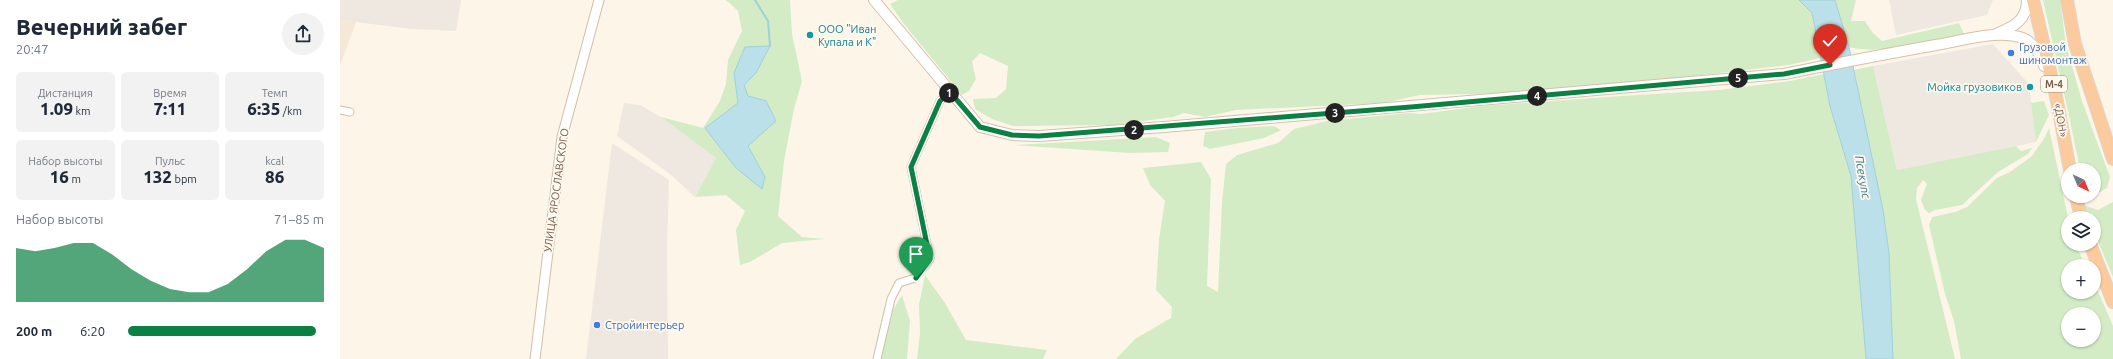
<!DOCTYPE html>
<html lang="ru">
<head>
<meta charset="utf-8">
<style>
	:root { --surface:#fff; --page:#f2f2f3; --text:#1f2937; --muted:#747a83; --accent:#0b8043 }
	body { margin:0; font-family:Ubuntu,sans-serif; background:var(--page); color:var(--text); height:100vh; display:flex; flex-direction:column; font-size:15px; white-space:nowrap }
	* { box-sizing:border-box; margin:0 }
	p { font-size:13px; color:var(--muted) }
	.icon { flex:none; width:22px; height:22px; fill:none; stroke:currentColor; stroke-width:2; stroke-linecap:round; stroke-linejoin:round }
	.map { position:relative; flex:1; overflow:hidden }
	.details { display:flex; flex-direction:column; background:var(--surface); width:340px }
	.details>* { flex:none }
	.needle { width:26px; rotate:136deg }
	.fabs { position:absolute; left:1721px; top:163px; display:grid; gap:8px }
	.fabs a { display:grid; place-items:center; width:40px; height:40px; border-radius:50%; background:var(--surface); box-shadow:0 1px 3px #0004; font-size:20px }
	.pin { position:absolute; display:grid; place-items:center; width:34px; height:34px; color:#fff; margin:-41px -17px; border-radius:50% 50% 50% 0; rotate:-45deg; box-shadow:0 0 4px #0007 }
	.pin .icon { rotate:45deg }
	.km { position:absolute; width:20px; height:20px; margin:-10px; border-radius:50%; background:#222; color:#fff; font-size:11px; line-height:20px; text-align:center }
	.round { display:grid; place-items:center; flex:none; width:42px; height:42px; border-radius:21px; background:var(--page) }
	.headline { display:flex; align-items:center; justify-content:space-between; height:68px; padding:0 16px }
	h1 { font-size:22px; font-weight:800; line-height:30px }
	.metrics { display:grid; grid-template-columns:repeat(3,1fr); gap:6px; height:68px; padding:4px 16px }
	.metrics div { display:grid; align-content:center; border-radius:6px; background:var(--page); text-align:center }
	.metrics b { font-size:17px; font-weight:800 }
	.metrics small { font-size:11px; font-weight:400 }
	.metrics p { font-size:11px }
	.chart { height:112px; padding:8px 16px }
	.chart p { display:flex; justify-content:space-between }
	.chart svg { width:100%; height:72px; margin-top:4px; fill:var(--accent); opacity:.7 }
	ul { padding:0 16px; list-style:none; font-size:13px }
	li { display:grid; grid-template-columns:64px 48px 1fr; align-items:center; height:30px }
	li i { height:10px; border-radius:5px; background:var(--accent) }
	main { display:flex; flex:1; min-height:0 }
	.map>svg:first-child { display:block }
	.residential { fill:#f6e8d6 }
	.industrial { fill:#eee8e1 }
	.green { fill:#d3ecc5; fill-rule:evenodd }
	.water { fill:#bbe0e9; stroke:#a0d0db }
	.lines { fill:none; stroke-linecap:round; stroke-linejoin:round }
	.stream { stroke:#a0d0db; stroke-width:2 }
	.minor-casing { stroke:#d0beac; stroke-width:9 }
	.tertiary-casing { stroke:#d0beac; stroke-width:11 }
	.secondary-casing { stroke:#d6c0ac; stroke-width:12 }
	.trunk-casing { stroke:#dcd5d0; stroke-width:14 }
	.minor { stroke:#fff; stroke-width:7 }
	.tertiary { stroke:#fff; stroke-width:9 }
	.secondary { stroke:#fff; stroke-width:10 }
	.trunk { stroke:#fccb9d; stroke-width:12 }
	.route-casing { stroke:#fff; stroke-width:8 }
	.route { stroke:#0b8043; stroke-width:5 }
	.culture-dot { fill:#0f9aa8; stroke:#fff9ef; stroke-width:1.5 }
	.shop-dot { fill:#3f7fe0; stroke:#fff9ef; stroke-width:1.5 }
	.labels { text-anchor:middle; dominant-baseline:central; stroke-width:3.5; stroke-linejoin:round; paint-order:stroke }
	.shield { fill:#fff9ef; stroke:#a18c7c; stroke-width:1 }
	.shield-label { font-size:10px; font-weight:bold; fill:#795d4a }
	.culture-label { font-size:11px; fill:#0d838f; stroke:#fff9ef; text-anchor:start }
	.shop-label { font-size:11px; fill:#366cbe; stroke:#fff9ef; text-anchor:start }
	.street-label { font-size:11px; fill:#795d4a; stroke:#fff9ef }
	.water-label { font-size:12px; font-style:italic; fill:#3f7787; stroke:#fff9ef }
</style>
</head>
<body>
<main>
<section class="details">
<div class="headline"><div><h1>Вечерний забег</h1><p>20:47</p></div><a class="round"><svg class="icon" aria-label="share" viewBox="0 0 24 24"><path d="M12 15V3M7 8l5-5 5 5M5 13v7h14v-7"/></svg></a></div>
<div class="metrics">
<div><p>Дистанция</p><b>1.09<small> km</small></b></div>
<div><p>Время</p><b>7:11</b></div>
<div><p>Темп</p><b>6:35<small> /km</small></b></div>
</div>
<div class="metrics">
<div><p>Набор высоты</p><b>16<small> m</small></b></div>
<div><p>Пульс</p><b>132<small> bpm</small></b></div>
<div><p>kcal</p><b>86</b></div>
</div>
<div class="chart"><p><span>Набор высоты</span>71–85 m</p>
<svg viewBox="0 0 160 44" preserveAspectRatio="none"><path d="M0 44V11L10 13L20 11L30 8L40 8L50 15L60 24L70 31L80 36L90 38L100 38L110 33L120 24L130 13L140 6L150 6L160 11V44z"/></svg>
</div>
<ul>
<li><b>200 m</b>6:20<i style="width:96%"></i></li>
</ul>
</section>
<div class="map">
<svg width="1773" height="359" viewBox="0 0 1773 359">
	<rect width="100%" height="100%" fill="#fdf6e8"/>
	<path class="residential" d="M0 20 16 22 0 66Z"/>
	<g class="industrial">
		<path d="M0 0H121L116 31 71 29 0 20Z"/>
		<path d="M1549 0H1653L1647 15 1556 35Z"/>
		<path d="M1653 44 1689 84 1696 142 1557 170 1533 66Z"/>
		<path d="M284 103 300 105 321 117 376 158 355 197 330 174 277 136Z"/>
		<path d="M272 143 329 180 327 251 328 359H246Z"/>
	</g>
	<g class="green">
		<path d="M386 0H450L452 34 462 81 454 109 444 161 438 216 462 237 485 239 442 243 410 262 400 265 396 230 405 211 386 195 355 197 376 158 321 117 363 128 380 101 386 84 388 60 402 31 398 11Z"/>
		<path d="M558 0H1459L1472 13 1480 58 1449 65 1284 84 1139 94 1080 95 1043 103 896 110 865 117 844 113 833 117 773 125 673 126 652 119 635 109 633 99 656 98 666 89 668 66 640 53 632 62 636 79 629 91 622 95 564 24 550 4Z"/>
		<path d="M1495 0H1516L1511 21H1525L1532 32 1542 41 1619 23 1624 34C1590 40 1543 56 1509 47Z"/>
		<path d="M1703 0H1720L1726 45 1742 101 1770 177 1767 188 1760 192H1754V170H1740L1729 116Z"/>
		<path d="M1533 66 1557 170 1676 146 1681 151 1692 148 1688 154 1658 172 1622 205 1595 210 1589 213 1585 210 1581 200 1587 184 1583 180 1577 188 1576 199 1615 359H1553L1549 253 1543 210 1514 70Z"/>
		<path d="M1484 74 1490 106 1511 176 1526 359H776L795 339 831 318 832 307 816 290 819 239 825 201 810 185 803 168 861 162 871 179 867 286 878 292 882 202 886 164 897 155 938 143 954 129 987 121 1069 113 1081 114 1142 106 1281 96 1379 90 1450 81Z"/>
		<path d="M1704 101 1709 115 1696 142 1691 103Z"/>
		<path d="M934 126 941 130 924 138 870 149 863 146 865 132 897 128Z"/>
		<path d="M1709 128 1728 218V244H1735L1746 266H1728V292H1754V282L1773 326V359H1621L1614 321 1605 294 1589 225 1592 217 1615 212 1627 207 1657 178 1670 172 1692 156 1705 137ZM1728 314H1754V340H1728Z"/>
		<path d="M816 137 830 143 828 152 790 153 674 145Z"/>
		<path d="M1773 202V277L1754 232V218H1749L1744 205 1758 210Z"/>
		<path d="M585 275 605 303 626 340 707 350 703 359H577L580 333 579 305Z"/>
		<path d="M562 295 570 321 567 359H541L553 310Z"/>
	</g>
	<g class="water">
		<path d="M1459 0H1495L1509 47 1543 210 1549 253 1553 359H1526L1511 176 1490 106 1472 13Z"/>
		<path d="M430 46 416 73 404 85 408 96 426 101 436 121 408 146 425 177 422 189 396 168 365 128 398 103 394 73 405 47Z"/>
	</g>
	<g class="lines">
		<path class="stream" d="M415 0 428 21 430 46"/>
		<g class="minor-casing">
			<g id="minor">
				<path d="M0 110 10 112"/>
				<path d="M537 359 551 299 559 283 575 278 590 259 571 167 600 101 610 92"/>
			</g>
		</g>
		<g class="tertiary-casing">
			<path id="tertiary" d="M195 359 222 137 259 0"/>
		</g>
		<g class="secondary-casing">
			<g id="secondary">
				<path d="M534 0 640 127 672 135 699 136 824 127 1444 74C1494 64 1545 54 1596 45 1622 41 1656 29 1683 38 1695 43 1700 55 1704 66"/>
				<path d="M1656 34C1673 27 1687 21 1687 0"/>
			</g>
		</g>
		<g class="trunk-casing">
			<g id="trunk">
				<path d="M1693 0 1716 96 1730 170"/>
				<path d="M1727 0 1735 44 1773 159"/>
				<path d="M1736 196 1741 218"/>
				<path d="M1750 244 1773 302"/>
			</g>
		</g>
		<use href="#minor" class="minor"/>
		<use href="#tertiary" class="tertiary"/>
		<use href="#secondary" class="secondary"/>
		<use href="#trunk" class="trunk"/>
	</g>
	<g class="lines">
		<g class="route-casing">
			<path id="route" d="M576 278 590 259 571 167 600 101 610 92 640 127 672 135 699 136 1071 107 1444 74 1490 65"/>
		</g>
		<use href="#route" class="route"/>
	</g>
	<g class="culture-dot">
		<circle cx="470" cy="35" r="4"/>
		<circle cx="1690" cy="87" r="4"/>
	</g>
	<g class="shop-dot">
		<circle cx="1671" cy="53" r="4"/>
		<circle cx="257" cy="325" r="4"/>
	</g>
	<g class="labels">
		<rect class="shield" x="1701" y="76" width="26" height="16" rx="3"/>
		<g class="shield-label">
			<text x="1714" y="84">М-4</text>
		</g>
		<g class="culture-label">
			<text x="478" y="29">ООО "Иван<tspan x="478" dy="13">Купала и К"</tspan></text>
			<text x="1682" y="87" text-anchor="end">Мойка грузовиков</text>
		</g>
		<g class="shop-label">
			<text x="1679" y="47">Грузовой<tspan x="1679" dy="13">шиномонтаж</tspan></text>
			<text x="265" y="325">Стройинтерьер</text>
		</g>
		<g class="street-label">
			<text transform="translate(1721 120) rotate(80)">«ДОН»</text>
			<text transform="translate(216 190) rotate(-82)">УЛИЦА ЯРОСЛАВСКОГО</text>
		</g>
		<g class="water-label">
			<text transform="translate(1523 177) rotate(80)">Псекупс</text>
		</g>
	</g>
</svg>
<div class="fabs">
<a><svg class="needle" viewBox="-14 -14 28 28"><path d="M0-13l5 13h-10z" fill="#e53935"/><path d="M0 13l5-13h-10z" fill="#747a83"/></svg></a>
<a><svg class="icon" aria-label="layers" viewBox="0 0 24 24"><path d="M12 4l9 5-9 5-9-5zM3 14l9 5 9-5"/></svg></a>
<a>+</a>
<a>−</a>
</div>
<div class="pin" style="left:576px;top:278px;background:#1e9e55"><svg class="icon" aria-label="arrive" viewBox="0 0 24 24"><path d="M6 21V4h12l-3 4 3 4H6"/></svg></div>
<div class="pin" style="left:1490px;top:65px;background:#d93025"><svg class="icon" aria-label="check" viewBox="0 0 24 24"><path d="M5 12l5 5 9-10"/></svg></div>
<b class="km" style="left:609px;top:93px">1</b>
<b class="km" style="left:794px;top:130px">2</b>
<b class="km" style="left:995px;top:113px">3</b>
<b class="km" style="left:1197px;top:96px">4</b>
<b class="km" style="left:1398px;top:78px">5</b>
</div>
</main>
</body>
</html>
